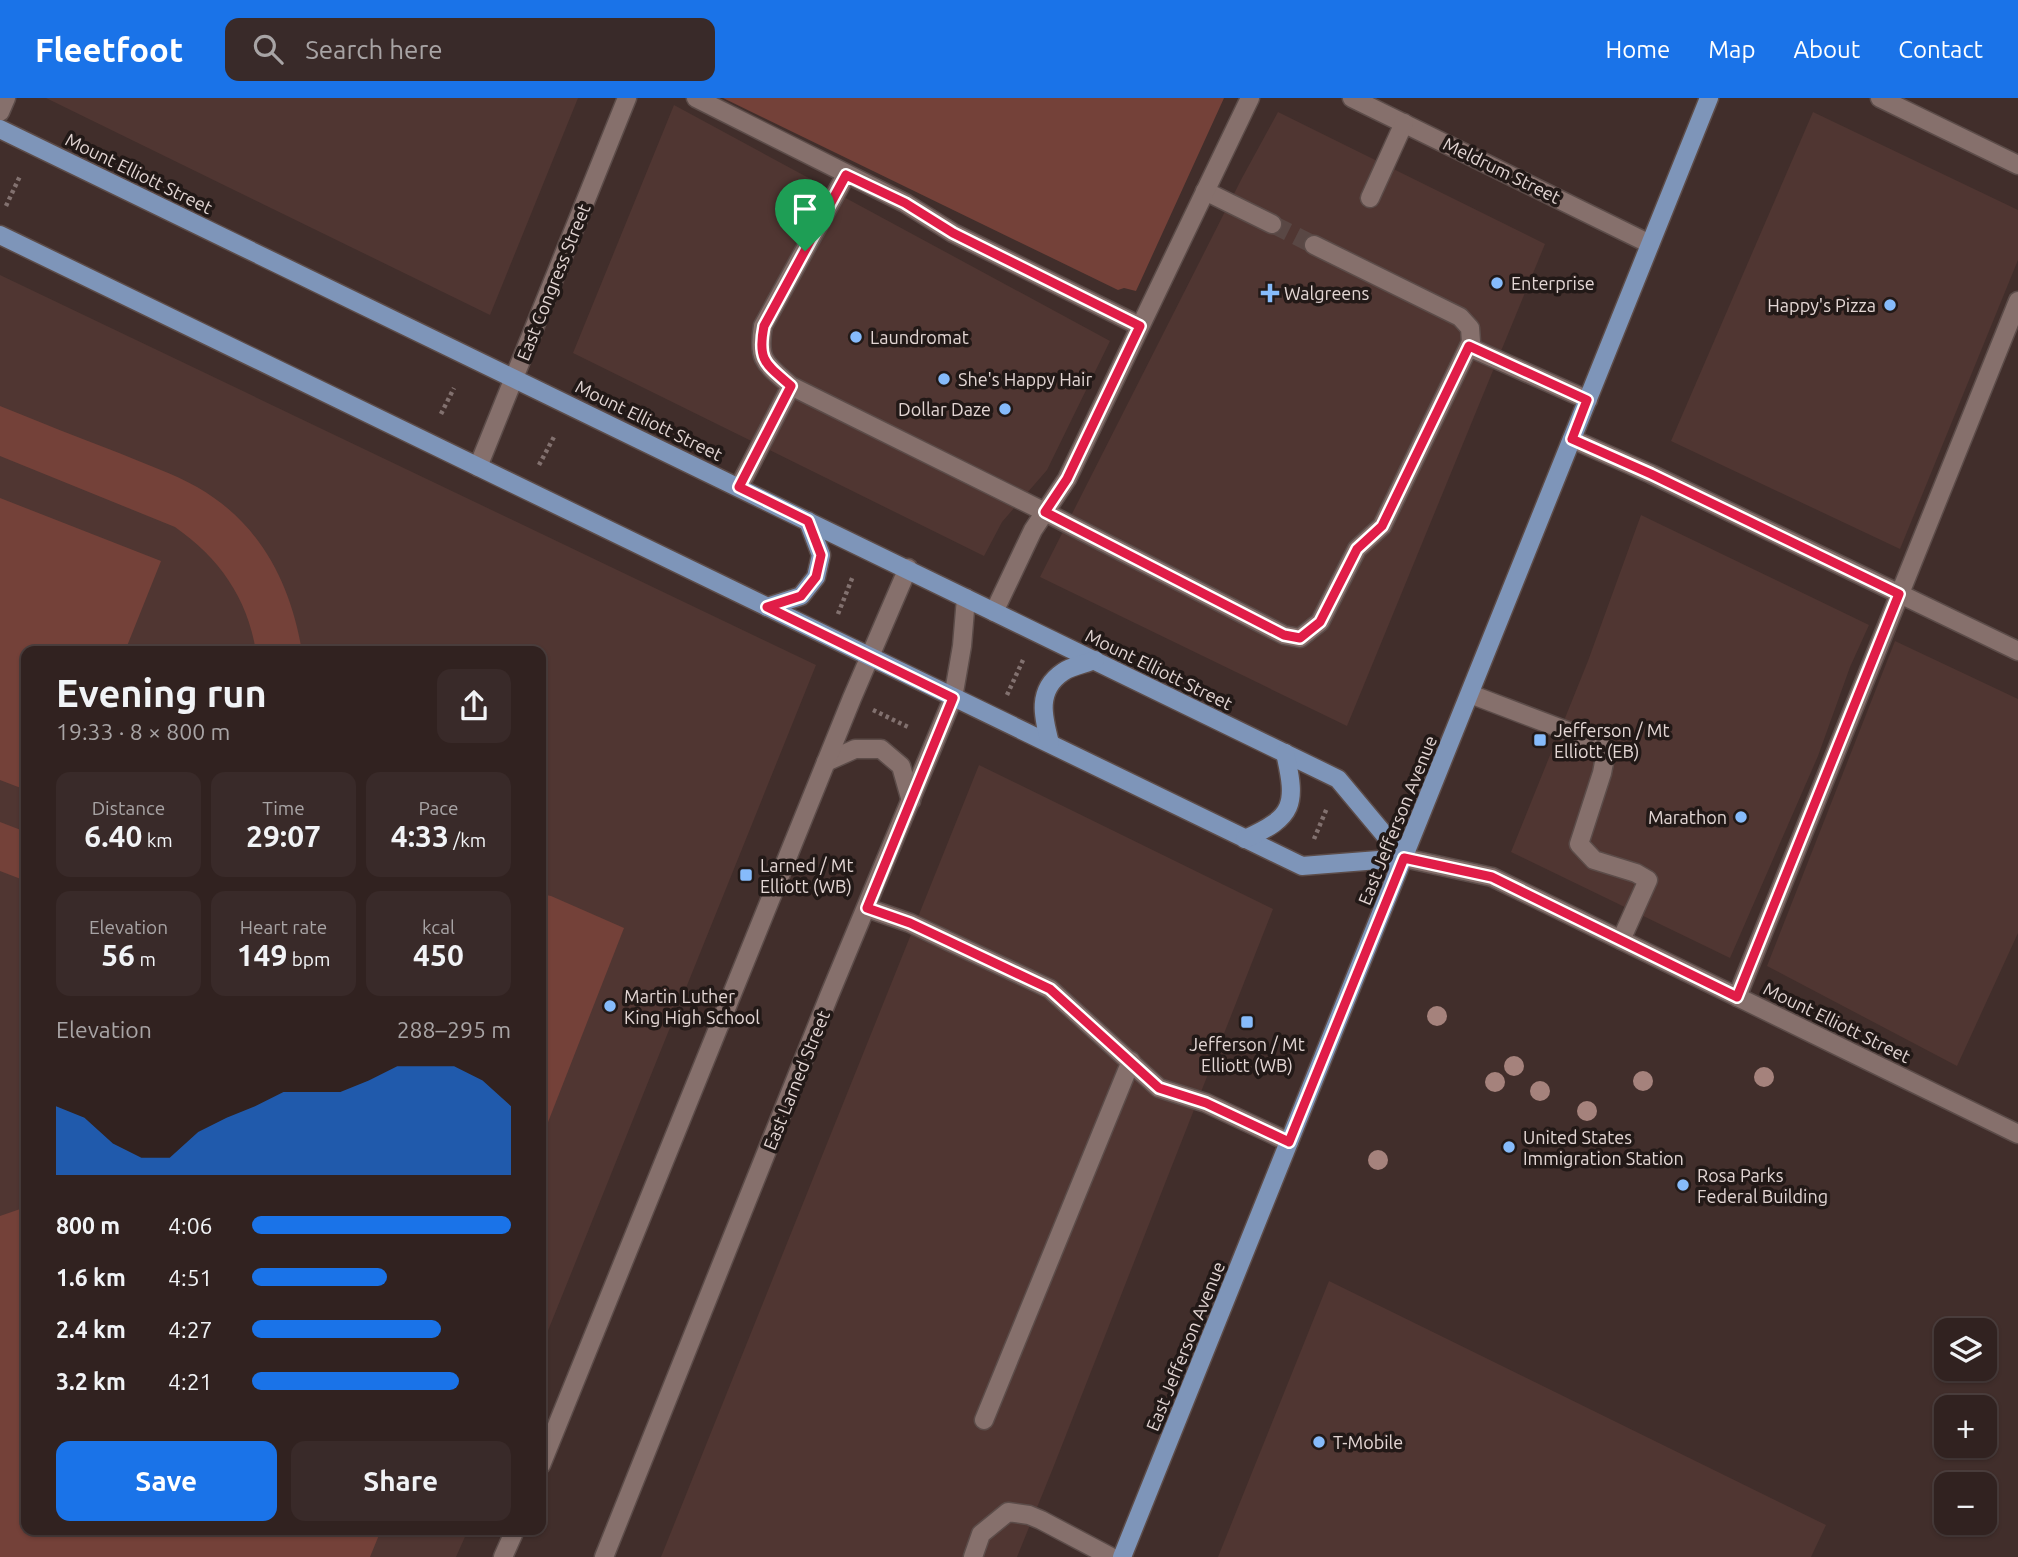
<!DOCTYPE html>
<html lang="en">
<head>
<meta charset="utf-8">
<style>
	:root { --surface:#312220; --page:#392a29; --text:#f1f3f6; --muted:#a8a4a5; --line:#4c3f3e; --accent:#1a73e8 }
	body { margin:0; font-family:Ubuntu,sans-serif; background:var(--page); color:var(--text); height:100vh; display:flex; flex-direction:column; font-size:26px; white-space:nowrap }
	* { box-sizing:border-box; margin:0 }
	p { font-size:23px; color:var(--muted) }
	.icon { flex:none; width:38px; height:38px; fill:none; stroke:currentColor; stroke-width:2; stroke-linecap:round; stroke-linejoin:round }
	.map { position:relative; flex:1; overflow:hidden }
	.drawer { position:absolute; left:21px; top:548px; width:525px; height:889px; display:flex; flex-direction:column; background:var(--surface); border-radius:14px; box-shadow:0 2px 5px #0004,0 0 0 2px var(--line) }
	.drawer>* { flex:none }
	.controls { position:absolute; left:1934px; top:1220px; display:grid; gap:14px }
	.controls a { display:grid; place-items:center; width:63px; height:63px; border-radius:14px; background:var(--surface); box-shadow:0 2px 5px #0004,0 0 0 2px var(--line); font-size:35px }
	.pin { position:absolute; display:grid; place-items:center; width:60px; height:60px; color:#fff; margin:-72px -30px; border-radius:50% 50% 50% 0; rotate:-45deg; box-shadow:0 0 7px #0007 }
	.pin .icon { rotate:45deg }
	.round { display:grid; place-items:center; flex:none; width:74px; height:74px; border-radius:14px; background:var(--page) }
	.summary { display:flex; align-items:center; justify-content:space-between; height:119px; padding:0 35px }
	h1 { font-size:38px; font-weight:700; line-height:52px }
	.stats { display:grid; grid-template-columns:repeat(3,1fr); gap:10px; height:119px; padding:7px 35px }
	.stats div { display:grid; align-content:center; border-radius:14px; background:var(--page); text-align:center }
	.stats b { font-size:30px; font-weight:700 }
	.stats small { font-size:19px; font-weight:400 }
	.stats p { font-size:19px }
	.chart { height:196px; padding:14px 35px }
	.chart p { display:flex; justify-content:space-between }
	.chart svg { width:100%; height:126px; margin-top:7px; fill:var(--accent); opacity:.7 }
	.button { display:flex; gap:14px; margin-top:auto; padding:14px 35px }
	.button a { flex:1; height:80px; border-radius:14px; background:var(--accent); color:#fff; font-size:28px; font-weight:700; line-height:80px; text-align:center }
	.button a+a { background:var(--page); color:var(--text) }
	ul { padding:0 35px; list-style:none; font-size:23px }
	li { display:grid; grid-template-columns:112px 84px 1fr; align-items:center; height:52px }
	li i { height:18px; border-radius:9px; background:var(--accent) }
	header { display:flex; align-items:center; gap:42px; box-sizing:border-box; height:98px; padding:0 35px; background:var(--accent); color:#fff }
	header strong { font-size:33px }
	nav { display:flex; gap:38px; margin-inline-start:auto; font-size:24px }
	.search { width:490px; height:63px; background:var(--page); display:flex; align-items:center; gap:18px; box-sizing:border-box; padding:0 24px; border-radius:14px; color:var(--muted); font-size:26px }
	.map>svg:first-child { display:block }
	.built { fill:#503632 }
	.green { fill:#744139 }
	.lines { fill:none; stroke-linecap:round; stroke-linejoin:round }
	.minor-tunnel { stroke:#594744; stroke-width:18; stroke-dasharray:18 9; stroke-linecap:butt }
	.minor-casing { stroke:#5c4c49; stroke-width:21 }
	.major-casing { stroke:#5c4c49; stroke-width:21 }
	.path { stroke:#82716f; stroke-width:4.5; stroke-dasharray:3.5 3.5; stroke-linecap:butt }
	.minor { stroke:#86706c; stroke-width:18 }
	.major { stroke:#7e95b9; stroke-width:18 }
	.tree { fill:#a5827c }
	.route-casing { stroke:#fff; stroke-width:14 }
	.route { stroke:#e11d48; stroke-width:9 }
	.poi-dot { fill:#86bbfb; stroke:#221917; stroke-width:2.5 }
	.labels { text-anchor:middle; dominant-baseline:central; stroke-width:7; stroke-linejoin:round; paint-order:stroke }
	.street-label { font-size:18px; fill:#e3d6d4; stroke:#221917 }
	.poi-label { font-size:18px; fill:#e3d6d4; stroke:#221917; text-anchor:start }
</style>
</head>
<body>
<header>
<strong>Fleetfoot</strong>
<div class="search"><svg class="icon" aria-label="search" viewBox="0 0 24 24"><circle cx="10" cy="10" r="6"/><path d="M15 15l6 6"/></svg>Search here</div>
<nav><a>Home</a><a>Map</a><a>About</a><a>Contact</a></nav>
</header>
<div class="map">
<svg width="2018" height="1459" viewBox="0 0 2018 1459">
	<rect width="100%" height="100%" fill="#412e2b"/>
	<g class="built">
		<path d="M46 0H578L490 217Z"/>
		<path d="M674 7 1110 243 1047 372 1002 424 984 458 573 255Z"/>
		<path d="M1278 14 1545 146 1347 628 1040 479 1242 80Z"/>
		<path d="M1813 14 2018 112V162L1900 451 1671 343Z"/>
		<path d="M0 177 816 567 541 1250V553H26V1432H468L456 1459H0Z"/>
		<path d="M1641 417 1869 527 1850 569 1818 658 1730 860 1511 754 1588 563Z"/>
		<path d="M1895 543 2018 601V835L1957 968 1767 868Z"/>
		<path d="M979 667 1273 811 1053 1370 1017 1459H661Z"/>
		<path d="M1329 1183 1826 1427 1811 1459H1218Z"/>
	</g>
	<g class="green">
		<path d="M723 0H1224L1136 193 1124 190 1118 192Z"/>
		<path d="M0 308C40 324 79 340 119 355 145 366 172 375 197 389 260 425 290 484 302 553H256C247 499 219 460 175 429L0 358Z"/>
		<path d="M0 400 161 463 125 553H26V692L0 682Z"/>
		<path d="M0 724 26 734V783L0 773Z"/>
		<path d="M541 796 551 798 624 830 541 1042Z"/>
		<path d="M26 1109V1432H381L370 1459H0V1118Z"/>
	</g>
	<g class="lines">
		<path class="minor-tunnel" d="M1272 126 1314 147"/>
		<g class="minor-casing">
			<g id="minor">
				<path d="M696 0 905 105 953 135 1140 228"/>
				<path d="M1352 0 1650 146"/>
				<path d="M1880 0 2018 67"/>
				<path d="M0 14 6 0"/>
				<path d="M846 77 763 228C757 263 766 266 791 288L1045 414 1284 537 1300 540 1320 524 1357 451 1382 428 1471 244 1470 230 1460 219 1314 147"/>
				<path d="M1205 93 1272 126"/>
				<path d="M1370 100 1404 25"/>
				<path d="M1469 249 1588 302"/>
				<path d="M1572 341 1651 376 2018 553"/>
				<path d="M478 369 627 0"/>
				<path d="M739 389 791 288"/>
				<path d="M994 514 1033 432 1067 381 1250 0"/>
				<path d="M1470 596 1599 645 1606 654 1602 675 1579 746 1594 762 1636 775 1648 782 1621 842"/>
				<path d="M826 664 855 651H881L901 668 911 703"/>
				<path d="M1404 760 1492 779 2018 1036"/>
				<path d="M867 810 910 825 1050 891 1159 990 1206 1005 1289 1044"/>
				<path d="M1737 899C1830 666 1923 434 2018 203"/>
				<path d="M984 1322 1131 963"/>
				<path d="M541 1367 852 600 908 470"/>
				<path d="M503 1459 515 1432"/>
				<path d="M604 1459 829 898 953 600 962 548 966 500"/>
				<path d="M973 1459 981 1436 1008 1414 1029 1417 1041 1422 1111 1459"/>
			</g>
		</g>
		<g class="major-casing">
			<g id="major">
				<path d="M0 31 1338 681 1404 760"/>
				<path d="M0 137 1302 768 1404 760"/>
				<path d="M767 509 801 498 816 479 821 457 808 423"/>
				<path d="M1050 645C1043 619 1036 592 1063 574 1071 568 1085 566 1095 562"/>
				<path d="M1245 741C1294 719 1297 707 1285 655"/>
				<path d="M1122 1459 1709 0"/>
			</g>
		</g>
		<g class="path">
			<path d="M6 108 20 78"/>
			<path d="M441 316 454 290"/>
			<path d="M539 367 555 337"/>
			<path d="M838 516 853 478"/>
			<path d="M1007 597 1023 562"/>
			<path d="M873 612 908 629"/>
			<path d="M1314 741 1327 710"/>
		</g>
		<use href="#minor" class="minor"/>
		<use href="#major" class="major"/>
	</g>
	<g class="tree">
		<circle cx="1437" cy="918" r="10"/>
		<circle cx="1514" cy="968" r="10"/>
		<circle cx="1764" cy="979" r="10"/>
		<circle cx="1643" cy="983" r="10"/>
		<circle cx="1495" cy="984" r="10"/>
		<circle cx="1540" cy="993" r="10"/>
		<circle cx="1587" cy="1013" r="10"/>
		<circle cx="1378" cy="1062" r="10"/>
	</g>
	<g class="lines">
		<g class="route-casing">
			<path id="route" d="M846 77 905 105 953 135 1140 228 1067 381 1045 414 1284 537 1300 540 1320 524 1357 451 1382 428 1469 248 1587 302 1572 341 1651 376 1899 496 1737 899 1492 779 1404 760 1289 1044 1206 1005 1159 990 1050 891 910 825 867 810 953 600 767 509 801 498 816 479 821 457 808 423 739 389 791 288C766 266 757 263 764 228Z"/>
		</g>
		<use href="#route" class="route"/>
	</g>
	<g class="poi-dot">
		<circle cx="1497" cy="185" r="7"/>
		<path d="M1266.5 184.5h7v7h7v7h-7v7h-7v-7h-7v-7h7z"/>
		<circle cx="1890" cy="207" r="7"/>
		<circle cx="856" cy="239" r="7"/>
		<circle cx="944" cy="281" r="7"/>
		<circle cx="1005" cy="311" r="7"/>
		<rect x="1533" y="635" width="14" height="14" rx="3.5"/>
		<circle cx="1741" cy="719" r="7"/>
		<rect x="739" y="770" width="14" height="14" rx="3.5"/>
		<circle cx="610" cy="908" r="7"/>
		<rect x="1240" y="917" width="14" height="14" rx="3.5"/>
		<circle cx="1509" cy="1049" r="7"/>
		<circle cx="1683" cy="1087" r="7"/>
		<circle cx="1319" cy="1344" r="7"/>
	</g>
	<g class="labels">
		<g class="street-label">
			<text transform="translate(1502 72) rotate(26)">Meldrum Street</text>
			<text transform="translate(139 75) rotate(26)">Mount Elliott Street</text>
			<text transform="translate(553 184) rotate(-68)">East Congress Street</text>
			<text transform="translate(649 322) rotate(26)">Mount Elliott Street</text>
			<text transform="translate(1159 571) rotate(26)">Mount Elliott Street</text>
			<text transform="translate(1397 722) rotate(-68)">East Jefferson Avenue</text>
			<text transform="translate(1837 924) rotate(26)">Mount Elliott Street</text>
			<text transform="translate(796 982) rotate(-68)">East Larned Street</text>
			<text transform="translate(1185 1248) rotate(-68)">East Jefferson Avenue</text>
		</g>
		<g class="poi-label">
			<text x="1511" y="185">Enterprise</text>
			<text x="1284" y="195">Walgreens</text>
			<text x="1876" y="207" text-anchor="end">Happy's Pizza</text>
			<text x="870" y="239">Laundromat</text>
			<text x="958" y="281">She's Happy Hair</text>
			<text x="991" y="311" text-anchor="end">Dollar Daze</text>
			<text x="1554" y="632">Jefferson / Mt<tspan x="1554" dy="21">Elliott (EB)</tspan></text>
			<text x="1727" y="719" text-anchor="end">Marathon</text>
			<text x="760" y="767">Larned / Mt<tspan x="760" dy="21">Elliott (WB)</tspan></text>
			<text x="624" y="898">Martin Luther<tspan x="624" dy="21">King High School</tspan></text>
			<text x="1247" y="946" text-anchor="middle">Jefferson / Mt<tspan x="1247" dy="21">Elliott (WB)</tspan></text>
			<text x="1523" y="1039">United States<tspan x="1523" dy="21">Immigration Station</tspan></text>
			<text x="1697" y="1077">Rosa Parks<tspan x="1697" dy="21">Federal Building</tspan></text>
			<text x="1333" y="1344">T-Mobile</text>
		</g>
	</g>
</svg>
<div class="controls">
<a><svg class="icon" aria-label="layers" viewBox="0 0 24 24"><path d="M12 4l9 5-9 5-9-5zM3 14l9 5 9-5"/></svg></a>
<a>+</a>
<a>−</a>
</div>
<div class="pin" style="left:805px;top:153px;background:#1e9e55"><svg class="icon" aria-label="arrive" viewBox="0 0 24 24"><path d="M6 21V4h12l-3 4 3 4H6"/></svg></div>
<section class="drawer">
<div class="summary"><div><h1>Evening run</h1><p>19:33 · 8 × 800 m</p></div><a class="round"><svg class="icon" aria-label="share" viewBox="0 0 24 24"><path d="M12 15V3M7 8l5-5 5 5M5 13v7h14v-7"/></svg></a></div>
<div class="stats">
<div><p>Distance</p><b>6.40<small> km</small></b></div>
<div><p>Time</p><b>29:07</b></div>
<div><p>Pace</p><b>4:33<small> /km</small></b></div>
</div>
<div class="stats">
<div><p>Elevation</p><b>56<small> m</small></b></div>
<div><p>Heart rate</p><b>149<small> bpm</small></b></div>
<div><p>kcal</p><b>450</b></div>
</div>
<div class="chart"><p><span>Elevation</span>288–295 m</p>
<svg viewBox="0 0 160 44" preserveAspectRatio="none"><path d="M0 44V20L10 24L20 33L30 38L40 38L50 29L60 24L70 20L80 15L90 15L100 15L110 11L120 6L130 6L140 6L150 11L160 20V44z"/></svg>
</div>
<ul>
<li><b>800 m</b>4:06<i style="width:100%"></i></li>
<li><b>1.6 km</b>4:51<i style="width:52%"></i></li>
<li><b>2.4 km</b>4:27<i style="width:73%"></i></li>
<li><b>3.2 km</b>4:21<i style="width:80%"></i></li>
</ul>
<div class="button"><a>Save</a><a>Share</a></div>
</section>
</div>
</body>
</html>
